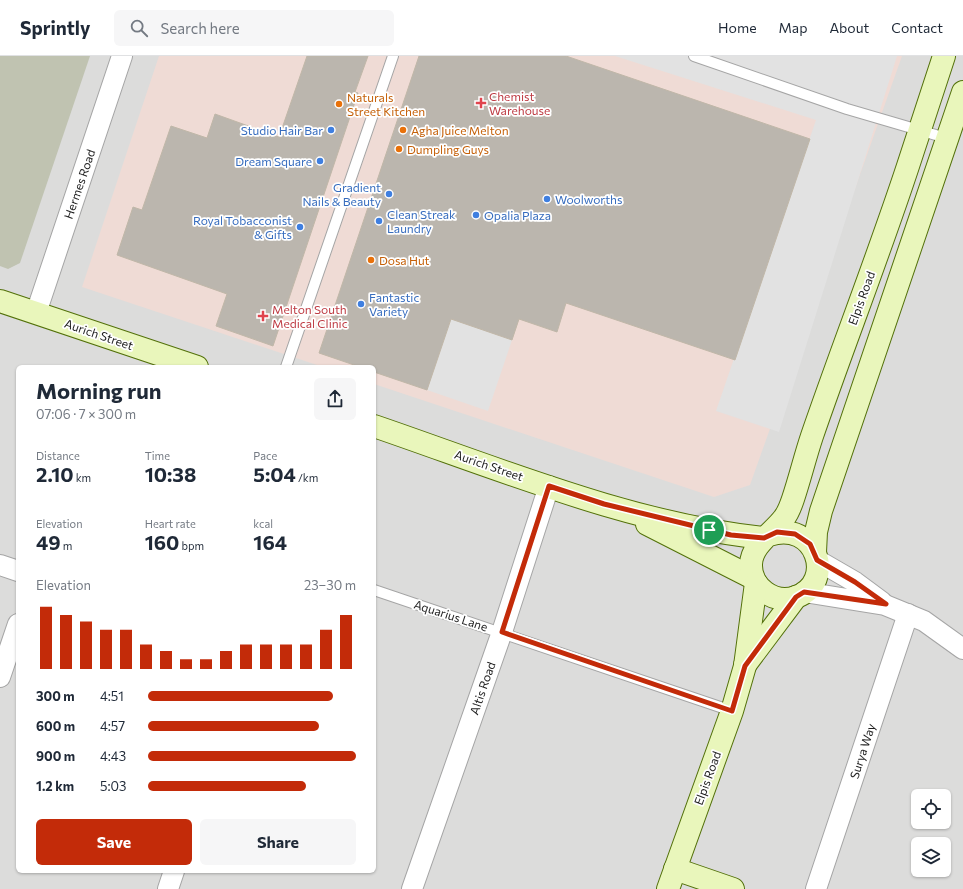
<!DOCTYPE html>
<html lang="en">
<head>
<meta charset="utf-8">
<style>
	:root { --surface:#fff; --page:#f6f6f7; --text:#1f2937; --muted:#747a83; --line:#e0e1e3; --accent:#c32b09 }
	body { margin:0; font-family:Commissioner,sans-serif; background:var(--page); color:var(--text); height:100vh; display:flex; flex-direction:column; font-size:15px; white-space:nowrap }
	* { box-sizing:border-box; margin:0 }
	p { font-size:13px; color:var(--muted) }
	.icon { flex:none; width:22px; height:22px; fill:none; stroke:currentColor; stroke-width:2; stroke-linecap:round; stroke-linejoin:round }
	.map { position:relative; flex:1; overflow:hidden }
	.drawer { position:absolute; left:16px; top:309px; width:360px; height:508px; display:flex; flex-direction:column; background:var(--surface); border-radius:6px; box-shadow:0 1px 3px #0004 }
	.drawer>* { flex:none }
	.buttons { position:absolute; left:911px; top:733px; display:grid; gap:8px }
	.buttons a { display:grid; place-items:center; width:40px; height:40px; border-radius:6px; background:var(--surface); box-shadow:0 1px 3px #0004; font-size:20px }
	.pin { position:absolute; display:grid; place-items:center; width:34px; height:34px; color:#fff; margin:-17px; border:2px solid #fff; border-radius:50%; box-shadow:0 1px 4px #0007 }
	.round { display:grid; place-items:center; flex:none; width:42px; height:42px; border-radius:6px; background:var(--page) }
	.overview { display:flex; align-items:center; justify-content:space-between; height:68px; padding:0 20px }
	h1 { font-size:22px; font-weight:700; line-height:30px }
	.figures { display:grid; grid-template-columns:repeat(3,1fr); gap:6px; height:68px; padding:4px 20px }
	.figures div { display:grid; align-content:center }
	.figures b { font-size:20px; font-weight:700 }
	.figures small { font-size:11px; font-weight:400 }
	.figures p { font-size:11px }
	.chart { height:112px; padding:8px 20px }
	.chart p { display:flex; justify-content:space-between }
	.chart svg { width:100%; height:72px; margin-top:4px; stroke:var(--accent); stroke-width:6 }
	.cta { display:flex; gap:8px; margin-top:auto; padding:8px 20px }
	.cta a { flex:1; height:46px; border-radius:6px; background:var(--accent); color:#fff; font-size:16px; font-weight:700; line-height:46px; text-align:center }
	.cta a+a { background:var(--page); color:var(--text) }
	ul { padding:0 20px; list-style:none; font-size:13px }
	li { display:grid; grid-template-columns:64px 48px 1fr; align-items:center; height:30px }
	li i { height:10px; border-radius:5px; background:var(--accent) }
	header { display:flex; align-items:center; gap:24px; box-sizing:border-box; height:56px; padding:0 20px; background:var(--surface); border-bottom:1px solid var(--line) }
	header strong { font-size:19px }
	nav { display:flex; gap:22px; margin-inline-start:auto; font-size:14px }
	.search { width:280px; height:36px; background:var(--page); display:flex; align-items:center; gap:10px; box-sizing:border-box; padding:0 14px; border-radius:6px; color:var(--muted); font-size:15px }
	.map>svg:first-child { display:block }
	.residential { fill:#dcdcdb; fill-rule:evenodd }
	.commercial { fill:#efdbd5 }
	.construction { fill:#c0c3b1 }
	.parking { fill:#e2e2e2 }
	.building { fill:#bbb6ae; stroke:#c0b7a8 }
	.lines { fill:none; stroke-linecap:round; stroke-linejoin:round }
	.lane-casing { stroke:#a5a5a5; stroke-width:12 }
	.street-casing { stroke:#a5a5a5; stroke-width:22 }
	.secondary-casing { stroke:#53710a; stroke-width:24 }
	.lane { stroke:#fff; stroke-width:10 }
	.street { stroke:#fff; stroke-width:20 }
	.secondary { stroke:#e9f6bb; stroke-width:22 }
	.route-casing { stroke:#fff; stroke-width:8 }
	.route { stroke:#c32b09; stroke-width:5 }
	.health-dot { fill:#e0444e; stroke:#fff; stroke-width:1.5 }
	.food-dot { fill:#e8710a; stroke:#fff; stroke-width:1.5 }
	.shop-dot { fill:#3f7fe0; stroke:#fff; stroke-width:1.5 }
	.labels { text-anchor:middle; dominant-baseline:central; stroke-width:3.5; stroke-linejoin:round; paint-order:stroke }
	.health-label { font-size:12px; fill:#be3a42; stroke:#fff; text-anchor:start }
	.food-label { font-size:12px; fill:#c56008; stroke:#fff; text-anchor:start }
	.shop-label { font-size:12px; fill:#366cbe; stroke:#fff; text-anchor:end }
	.street-label { font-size:12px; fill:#1e1e1e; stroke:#fff }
</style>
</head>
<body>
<header>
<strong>Sprintly</strong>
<div class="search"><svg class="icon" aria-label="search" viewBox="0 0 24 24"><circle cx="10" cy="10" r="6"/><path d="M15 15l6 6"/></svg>Search here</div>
<nav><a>Home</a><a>Map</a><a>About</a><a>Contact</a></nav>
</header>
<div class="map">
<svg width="963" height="833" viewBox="0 0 963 833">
	<rect width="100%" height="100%" fill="#efede5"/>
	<path class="residential" d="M0 0H963V833H0ZM18 311H374V815H18ZM918 740H944V766H918ZM918 788H944V814H918Z"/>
	<path class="commercial" d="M159 0H902L750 429 714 441 374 328V311H323L82 231Z"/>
	<path class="construction" d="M0 0H90L20 207 8 213 0 210Z"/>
	<g class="parking">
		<path d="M615 0H897L779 376 716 355 816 64Z"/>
		<path d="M451 263 512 284 488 355 427 334Z"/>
	</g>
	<g class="building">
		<path d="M307 0H368L355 36 358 37 273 290 216 270 227 238 117 199 133 151 142 154 171 70 207 82 215 58 279 81Z"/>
		<path d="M419 0H566L810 83 735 304 566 247 557 276 519 263 512 284 451 263 427 334 374 316V311H360L319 297Z"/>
	</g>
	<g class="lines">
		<g class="lane-casing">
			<g id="lane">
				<path d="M694 0 847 53 946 82"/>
				<path d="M286 311 393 0"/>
				<path d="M374 534 732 655"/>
			</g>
		</g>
		<g class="street-casing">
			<g id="street">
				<path d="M36 257 122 0"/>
				<path d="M817 504 855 526 882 546"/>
				<path d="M0 509 18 515"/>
				<path d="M804 536 885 549 924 565 963 593"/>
				<path d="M0 621 18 568"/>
				<path d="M168 833 174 815"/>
				<path d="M412 833 502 576 549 430"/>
				<path d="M816 833 908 558"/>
			</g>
		</g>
		<g class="secondary-casing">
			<g id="secondary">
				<path d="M0 245 197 311"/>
				<path d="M374 370C497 412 634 469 764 482"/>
				<path d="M647 468 753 522"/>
				<path d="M769 479C816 463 837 526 796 541 774 549 750 531 751 508 752 488 773 477 784 462 788 457 791 449 793 443 800 422 805 401 812 380 843 290 878 201 908 110 920 74 932 37 944 0"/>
				<path d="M815 496 816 476 821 455 963 36"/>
				<path d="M745 609 796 541"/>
				<path d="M675 813 733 833"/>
				<path d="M668 833 732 655 745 610 756 527"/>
			</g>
		</g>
		<use href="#lane" class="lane"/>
		<use href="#street" class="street"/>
		<use href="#secondary" class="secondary"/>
	</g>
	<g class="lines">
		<g class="route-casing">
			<path id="route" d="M549 430 604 448 731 479 764 482 777 476 795 478 810 488 817 504 855 526 886 548 804 536 796 541 745 610 732 655 502 576Z"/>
		</g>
		<use href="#route" class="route"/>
	</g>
	<g class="health-dot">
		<path d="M479 41h4v4h4v4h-4v4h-4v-4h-4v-4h4z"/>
		<path d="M261 254h4v4h4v4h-4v4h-4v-4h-4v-4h4z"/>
	</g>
	<g class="food-dot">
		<circle cx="339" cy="48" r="4"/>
		<circle cx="403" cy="74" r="4"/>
		<circle cx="399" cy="93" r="4"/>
		<circle cx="371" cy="204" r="4"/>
	</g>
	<g class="shop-dot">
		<circle cx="331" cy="74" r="4"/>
		<circle cx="320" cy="105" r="4"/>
		<circle cx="389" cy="138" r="4"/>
		<circle cx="547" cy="143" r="4"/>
		<circle cx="476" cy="159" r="4"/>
		<circle cx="379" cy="165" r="4"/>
		<circle cx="300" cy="171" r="4"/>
		<circle cx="361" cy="248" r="4"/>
	</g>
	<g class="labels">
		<g class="health-label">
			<text x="489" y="40">Chemist<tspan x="489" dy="14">Warehouse</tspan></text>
			<text x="272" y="253">Melton South<tspan x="272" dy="14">Medical Clinic</tspan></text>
		</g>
		<g class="food-label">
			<text x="347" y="41">Naturals<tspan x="347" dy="14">Street Kitchen</tspan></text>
			<text x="411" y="74">Agha Juice Melton</text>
			<text x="407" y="93">Dumpling Guys</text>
			<text x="379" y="204">Dosa Hut</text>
		</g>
		<g class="shop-label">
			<text x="323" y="74">Studio Hair Bar</text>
			<text x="312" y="105">Dream Square</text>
			<text x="381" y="131">Gradient<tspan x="381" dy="14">Nails &amp; Beauty</tspan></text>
			<text x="555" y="143" text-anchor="start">Woolworths</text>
			<text x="387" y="158" text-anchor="start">Clean Streak<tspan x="387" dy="14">Laundry</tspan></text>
			<text x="484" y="159" text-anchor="start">Opalia Plaza</text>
			<text x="292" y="164">Royal Tobacconist<tspan x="292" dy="14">&amp; Gifts</tspan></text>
			<text x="369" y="241" text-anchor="start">Fantastic<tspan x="369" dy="14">Variety</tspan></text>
		</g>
		<g class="street-label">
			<text transform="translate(79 128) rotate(-71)">Hermes Road</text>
			<text transform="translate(861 242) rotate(-70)">Elpis Road</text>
			<text transform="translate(99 278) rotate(19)">Aurich Street</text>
			<text transform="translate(489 409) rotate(19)">Aurich Street</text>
			<text transform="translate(451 559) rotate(18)">Aquarius Lane</text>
			<text transform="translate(482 632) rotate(-71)">Altis Road</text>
			<text transform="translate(862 695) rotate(-72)">Surya Way</text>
			<text transform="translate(707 722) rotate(-70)">Elpis Road</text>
		</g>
	</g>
</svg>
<div class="buttons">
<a><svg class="icon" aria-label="locate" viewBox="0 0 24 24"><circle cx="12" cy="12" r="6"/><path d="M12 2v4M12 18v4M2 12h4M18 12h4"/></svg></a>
<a><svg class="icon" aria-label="layers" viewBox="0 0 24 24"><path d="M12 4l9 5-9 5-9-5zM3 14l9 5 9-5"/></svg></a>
</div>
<div class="pin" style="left:709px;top:474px;background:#1e9e55"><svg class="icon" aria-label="arrive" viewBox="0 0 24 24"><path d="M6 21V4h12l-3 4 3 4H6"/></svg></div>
<section class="drawer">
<div class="overview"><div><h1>Morning run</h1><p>07:06 · 7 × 300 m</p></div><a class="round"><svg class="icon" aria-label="share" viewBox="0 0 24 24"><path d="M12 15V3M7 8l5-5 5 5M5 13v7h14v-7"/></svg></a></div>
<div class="figures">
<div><p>Distance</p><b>2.10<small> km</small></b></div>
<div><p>Time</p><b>10:38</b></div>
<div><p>Pace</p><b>5:04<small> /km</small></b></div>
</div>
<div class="figures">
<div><p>Elevation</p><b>49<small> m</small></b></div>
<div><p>Heart rate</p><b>160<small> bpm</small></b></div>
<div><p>kcal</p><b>164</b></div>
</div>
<div class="chart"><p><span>Elevation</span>23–30 m</p>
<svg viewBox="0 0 160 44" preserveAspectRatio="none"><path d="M5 44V6M15 44V11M25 44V15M35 44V20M45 44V20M55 44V29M65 44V33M75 44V38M85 44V38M95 44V33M105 44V29M115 44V29M125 44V29M135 44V29M145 44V20M155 44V11"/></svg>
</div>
<ul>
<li><b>300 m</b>4:51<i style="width:89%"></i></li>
<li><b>600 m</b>4:57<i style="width:82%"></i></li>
<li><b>900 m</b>4:43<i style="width:100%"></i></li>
<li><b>1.2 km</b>5:03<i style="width:76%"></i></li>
</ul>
<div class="cta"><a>Save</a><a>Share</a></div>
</section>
</div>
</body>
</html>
